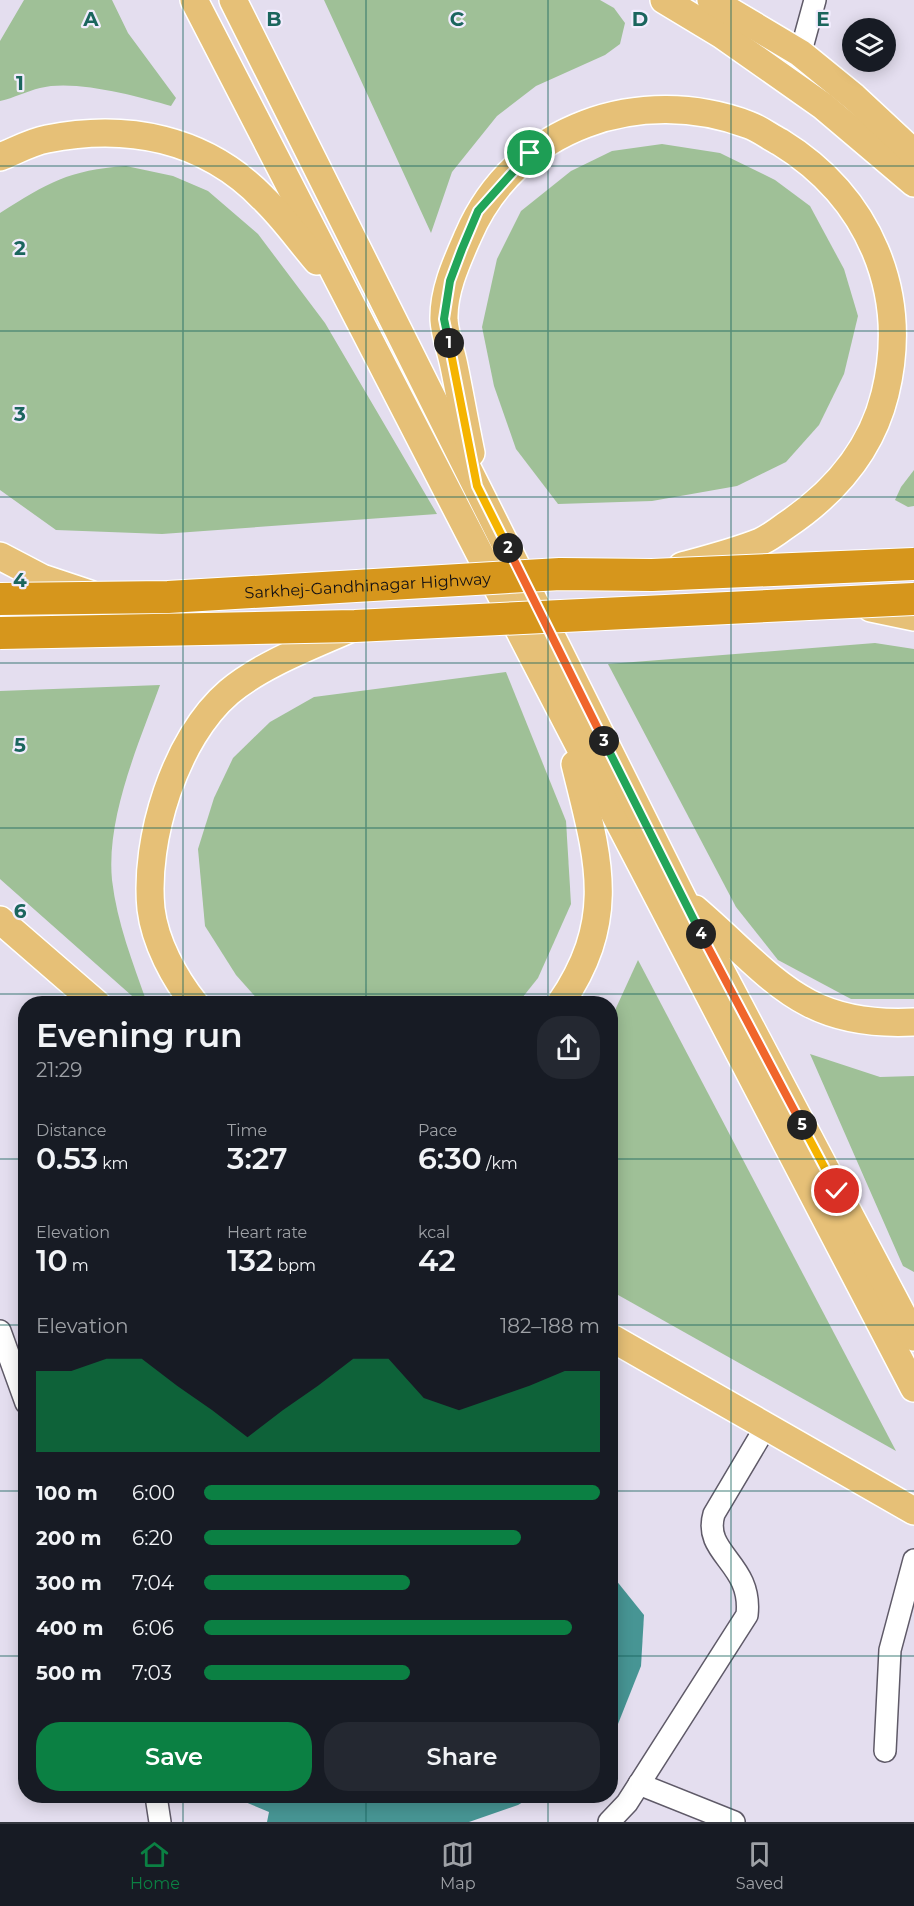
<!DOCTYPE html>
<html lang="en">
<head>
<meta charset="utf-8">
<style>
	:root { --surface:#171b24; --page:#242831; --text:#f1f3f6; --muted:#9ea1a6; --line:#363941; --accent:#0b8043 }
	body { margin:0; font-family:Montserrat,sans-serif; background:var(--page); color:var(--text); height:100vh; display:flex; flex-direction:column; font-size:22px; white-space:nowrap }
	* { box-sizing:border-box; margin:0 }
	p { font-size:20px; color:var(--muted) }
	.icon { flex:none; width:33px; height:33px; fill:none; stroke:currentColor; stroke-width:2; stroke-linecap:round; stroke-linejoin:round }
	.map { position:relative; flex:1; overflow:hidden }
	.side { position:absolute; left:18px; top:996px; width:600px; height:807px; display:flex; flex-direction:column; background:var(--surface); border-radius:24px; box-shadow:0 3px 15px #0003 }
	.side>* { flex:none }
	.fabs { position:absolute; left:842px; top:18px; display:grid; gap:12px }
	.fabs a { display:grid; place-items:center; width:54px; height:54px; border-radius:50%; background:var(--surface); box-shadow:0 3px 15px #0003; font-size:30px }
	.pin { position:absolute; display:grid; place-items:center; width:51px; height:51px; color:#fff; margin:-26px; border:3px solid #fff; border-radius:50%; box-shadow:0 2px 6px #0007 }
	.km { position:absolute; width:30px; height:30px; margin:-15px; border-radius:50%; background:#222; color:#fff; font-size:16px; line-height:30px; text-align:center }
	.round { display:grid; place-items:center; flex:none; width:63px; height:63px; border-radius:24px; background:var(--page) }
	.headline { display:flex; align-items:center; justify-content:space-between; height:102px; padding:0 18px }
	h1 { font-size:33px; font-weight:600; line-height:45px }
	.metrics { display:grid; grid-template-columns:repeat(3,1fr); gap:9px; height:102px; padding:6px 18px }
	.metrics div { display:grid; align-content:center }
	.metrics b { font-size:30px; font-weight:600 }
	.metrics small { font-size:16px; font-weight:400 }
	.metrics p { font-size:16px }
	.chart { height:168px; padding:12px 18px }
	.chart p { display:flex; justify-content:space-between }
	.chart svg { width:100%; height:108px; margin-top:6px; fill:var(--accent); opacity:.7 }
	.action { display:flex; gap:12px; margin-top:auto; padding:12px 18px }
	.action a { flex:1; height:69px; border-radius:24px; background:var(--accent); color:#fff; font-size:24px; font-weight:600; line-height:69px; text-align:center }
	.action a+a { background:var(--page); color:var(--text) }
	ul { padding:0 18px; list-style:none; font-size:20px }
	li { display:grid; grid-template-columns:96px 72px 1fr; align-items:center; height:45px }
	li i { height:15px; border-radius:8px; background:var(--accent) }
	.tab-bar { display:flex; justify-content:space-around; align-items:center; height:84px; border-top:2px solid var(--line); background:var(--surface); font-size:16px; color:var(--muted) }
	.tab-bar a { display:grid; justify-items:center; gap:3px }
	.tab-bar .on { color:var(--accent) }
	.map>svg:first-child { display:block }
	.green { fill:#9fc097 }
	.water { fill:#479594 }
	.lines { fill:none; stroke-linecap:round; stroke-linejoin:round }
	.minor-casing { stroke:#5f5a68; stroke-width:24 }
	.major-casing { stroke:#fff; stroke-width:30 }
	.minor { stroke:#fff; stroke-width:21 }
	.major { stroke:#e6c077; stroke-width:27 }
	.highway-bridge-casing { stroke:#fff; stroke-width:34; stroke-linecap:butt }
	.highway-bridge { stroke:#d6961c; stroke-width:32 }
	.split-1-casing { stroke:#fff; stroke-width:12 }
	.split-2-casing { stroke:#fff; stroke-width:12 }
	.split-3-casing { stroke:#fff; stroke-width:12 }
	.split-4-casing { stroke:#fff; stroke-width:12 }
	.split-5-casing { stroke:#fff; stroke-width:12 }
	.split-6-casing { stroke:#fff; stroke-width:12 }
	.split-1 { stroke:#22a559; stroke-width:8 }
	.split-2 { stroke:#f5b400; stroke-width:8 }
	.split-3 { stroke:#f0652b; stroke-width:8 }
	.split-4 { stroke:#22a559; stroke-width:8 }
	.split-5 { stroke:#f0652b; stroke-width:8 }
	.split-6 { stroke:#f5b400; stroke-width:8 }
	.grid { fill:none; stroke:#1a655d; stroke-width:1.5; stroke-opacity:0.55 }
	.labels { text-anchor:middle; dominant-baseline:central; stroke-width:4.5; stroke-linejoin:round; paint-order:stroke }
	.street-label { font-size:16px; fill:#110f14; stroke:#f1ecfd }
	.grid-label { font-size:20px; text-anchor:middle; font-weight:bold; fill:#1a655d; stroke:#f1ecfd; stroke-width:4.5; stroke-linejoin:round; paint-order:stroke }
</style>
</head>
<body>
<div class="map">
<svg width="914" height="1822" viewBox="0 0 914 1822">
	<rect width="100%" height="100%" fill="#e4deef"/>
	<g class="green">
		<path d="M24 0H112L128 33 176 98 171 106C137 96 74 79 40 88 27 91 14 98 0 101V41Z"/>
		<path d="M324 0H600L614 8 625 23 620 44 605 55 536 86 497 116 452 172 431 233Z"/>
		<path d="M662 144 720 153 775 180 810 206 844 269 858 316 844 374 819 425 786 462 737 486 652 501 558 504 516 449 494 386 482 327 497 259 521 211 571 171 612 151Z"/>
		<path d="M126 166 173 176 208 191 258 234 325 323 437 514 162 534 56 530 0 490V213C48 183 68 170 126 166Z"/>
		<path d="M914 470V506L908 507 895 500 901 487Z"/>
		<path d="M875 643 914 649V999H851L778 960 736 907 608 664Z"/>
		<path d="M506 672 566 821 571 904 538 978 518 1003H261L236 975 205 926 198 849 214 798 233 758 270 722 314 697Z"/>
		<path d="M160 685C139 743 106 817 112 880 117 923 133 963 147 1003H140L0 879V691Z"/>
		<path d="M638 960 896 1451 611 1291V1019Z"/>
		<path d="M810 1054 880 1077 914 1076V1272L903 1266Z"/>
	</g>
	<g class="water">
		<path d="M611 1574 644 1615 641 1666 616 1729 611 1734Z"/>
		<path d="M231 1796H533L518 1805 469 1822H267L269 1812Z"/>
	</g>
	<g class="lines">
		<g class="minor-casing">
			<g id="minor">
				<path d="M792 84 815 0"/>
				<path d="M0 1331 26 1403"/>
				<path d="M885 1751 890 1650 914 1560"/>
				<path d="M639 1784 734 1822"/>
				<path d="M156 1796 160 1822"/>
				<path d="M609 1822 627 1803 747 1615C753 1563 702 1554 714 1514L765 1428"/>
			</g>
		</g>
		<g class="major-casing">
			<g id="major">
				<path d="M194 0C434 463 670 927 914 1388"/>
				<path d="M233 0 683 899 914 1337"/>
				<path d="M664 0 722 35 823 106 914 183"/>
				<path d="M711 0 800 53 854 97 914 153"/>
				<path d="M0 157C15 151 31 142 47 139 127 123 205 138 263 198 283 217 299 240 317 261"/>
				<path d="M471 453C465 424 460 395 454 366 451 351 445 335 444 320 443 291 457 261 468 236 515 126 641 84 749 125 760 129 770 137 780 142 869 197 910 292 885 394 871 451 833 494 785 526 777 532 769 538 760 542 735 552 708 559 682 566"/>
				<path d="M0 556 42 578 90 594"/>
				<path d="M871 608 914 617"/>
				<path d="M695 909C772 975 801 1028 914 1022"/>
				<path d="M0 920 97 1004"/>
				<path d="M195 1004C174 978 155 942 151 909 144 840 175 738 229 692 262 664 314 645 354 627"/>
				<path d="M560 1004C619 918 598 858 575 764"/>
				<path d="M610 1337 914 1511"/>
			</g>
		</g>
		<use href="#minor" class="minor"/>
		<use href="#major" class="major"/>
		<g class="highway-bridge-casing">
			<g id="highway-bridge">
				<path id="s1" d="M0 599 168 597 560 574 652 575 914 564"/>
				<path d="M0 633 355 626 914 599"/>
			</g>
		</g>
		<use href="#highway-bridge" class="highway-bridge"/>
	</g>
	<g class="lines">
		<g class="split-1-casing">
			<path id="split-1" d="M449 343 444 319 450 281 462 249 478 211 530 153"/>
		</g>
		<g class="split-2-casing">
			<path id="split-2" d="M449 343 477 486 508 548"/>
		</g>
		<g class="split-3-casing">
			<path id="split-3" d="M508 548 604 741"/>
		</g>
		<g class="split-4-casing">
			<path id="split-4" d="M604 741 701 934"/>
		</g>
		<g class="split-5-casing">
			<path id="split-5" d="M701 934 802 1125"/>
		</g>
		<g class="split-6-casing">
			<path id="split-6" d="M802 1125 837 1191"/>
		</g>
		<use href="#split-1" class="split-1"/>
		<use href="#split-2" class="split-2"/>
		<use href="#split-3" class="split-3"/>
		<use href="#split-4" class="split-4"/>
		<use href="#split-5" class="split-5"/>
		<use href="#split-6" class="split-6"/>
	</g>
	<path class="grid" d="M183 0V1004M366 0V1004M548 0V1004M731 0V1822M0 166H914M0 331H914M0 497H914M0 663H914M0 828H914M0 994H914M0 1159H26M610 1159H914M0 1325H26M610 1325H914M0 1491H26M610 1491H914M0 1656H26M610 1656H914M183 1796V1822M366 1796V1822M548 1796V1822"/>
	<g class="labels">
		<g class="street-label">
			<text stroke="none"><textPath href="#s1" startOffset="368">Sarkhej-Gandhinagar Highway</textPath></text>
		</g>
	</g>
	<g class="grid-label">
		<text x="91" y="26">A</text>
		<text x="274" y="26">B</text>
		<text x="457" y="26">C</text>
		<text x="640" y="26">D</text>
		<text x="823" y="26">E</text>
		<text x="20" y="90">1</text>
		<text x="20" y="255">2</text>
		<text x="20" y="421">3</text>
		<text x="20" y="587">4</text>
		<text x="20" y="752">5</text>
		<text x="20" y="918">6</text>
	</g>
</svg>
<div class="fabs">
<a><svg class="icon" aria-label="layers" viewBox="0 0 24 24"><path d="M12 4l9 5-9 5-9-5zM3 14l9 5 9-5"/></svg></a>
</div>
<div class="pin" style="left:530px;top:153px;background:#1e9e55"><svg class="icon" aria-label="arrive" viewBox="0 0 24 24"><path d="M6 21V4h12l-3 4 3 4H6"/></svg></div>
<div class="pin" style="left:837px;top:1191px;background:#d93025"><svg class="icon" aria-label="check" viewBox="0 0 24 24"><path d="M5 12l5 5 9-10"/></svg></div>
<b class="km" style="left:449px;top:343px">1</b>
<b class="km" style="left:508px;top:548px">2</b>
<b class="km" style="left:604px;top:741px">3</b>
<b class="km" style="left:701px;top:934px">4</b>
<b class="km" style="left:802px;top:1125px">5</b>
<section class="side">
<div class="headline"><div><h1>Evening run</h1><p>21:29</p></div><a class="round"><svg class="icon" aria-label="share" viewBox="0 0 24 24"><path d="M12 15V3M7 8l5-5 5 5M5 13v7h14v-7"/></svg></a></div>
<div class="metrics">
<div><p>Distance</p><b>0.53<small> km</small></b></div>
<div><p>Time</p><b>3:27</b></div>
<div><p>Pace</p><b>6:30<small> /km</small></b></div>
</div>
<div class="metrics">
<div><p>Elevation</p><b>10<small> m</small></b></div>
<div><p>Heart rate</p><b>132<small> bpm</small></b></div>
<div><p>kcal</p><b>42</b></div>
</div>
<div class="chart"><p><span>Elevation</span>182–188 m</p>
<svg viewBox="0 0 160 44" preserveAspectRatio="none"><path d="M0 44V11L10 11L20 6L30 6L40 17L50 27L60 38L70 27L80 17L90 6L100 6L110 22L120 27L130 22L140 17L150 11L160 11V44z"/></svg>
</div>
<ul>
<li><b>100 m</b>6:00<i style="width:100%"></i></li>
<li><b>200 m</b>6:20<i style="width:80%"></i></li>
<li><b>300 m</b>7:04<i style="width:52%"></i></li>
<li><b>400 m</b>6:06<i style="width:93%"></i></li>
<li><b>500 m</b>7:03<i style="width:52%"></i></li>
</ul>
<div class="action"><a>Save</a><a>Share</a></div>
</section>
</div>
<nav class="tab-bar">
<a class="on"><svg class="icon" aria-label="home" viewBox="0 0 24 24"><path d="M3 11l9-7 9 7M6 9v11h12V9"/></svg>Home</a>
<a><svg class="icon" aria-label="map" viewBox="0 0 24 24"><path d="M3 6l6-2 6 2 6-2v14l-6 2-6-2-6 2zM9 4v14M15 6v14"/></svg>Map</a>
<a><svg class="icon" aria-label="saved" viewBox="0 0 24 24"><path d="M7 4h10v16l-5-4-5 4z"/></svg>Saved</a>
</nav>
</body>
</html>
